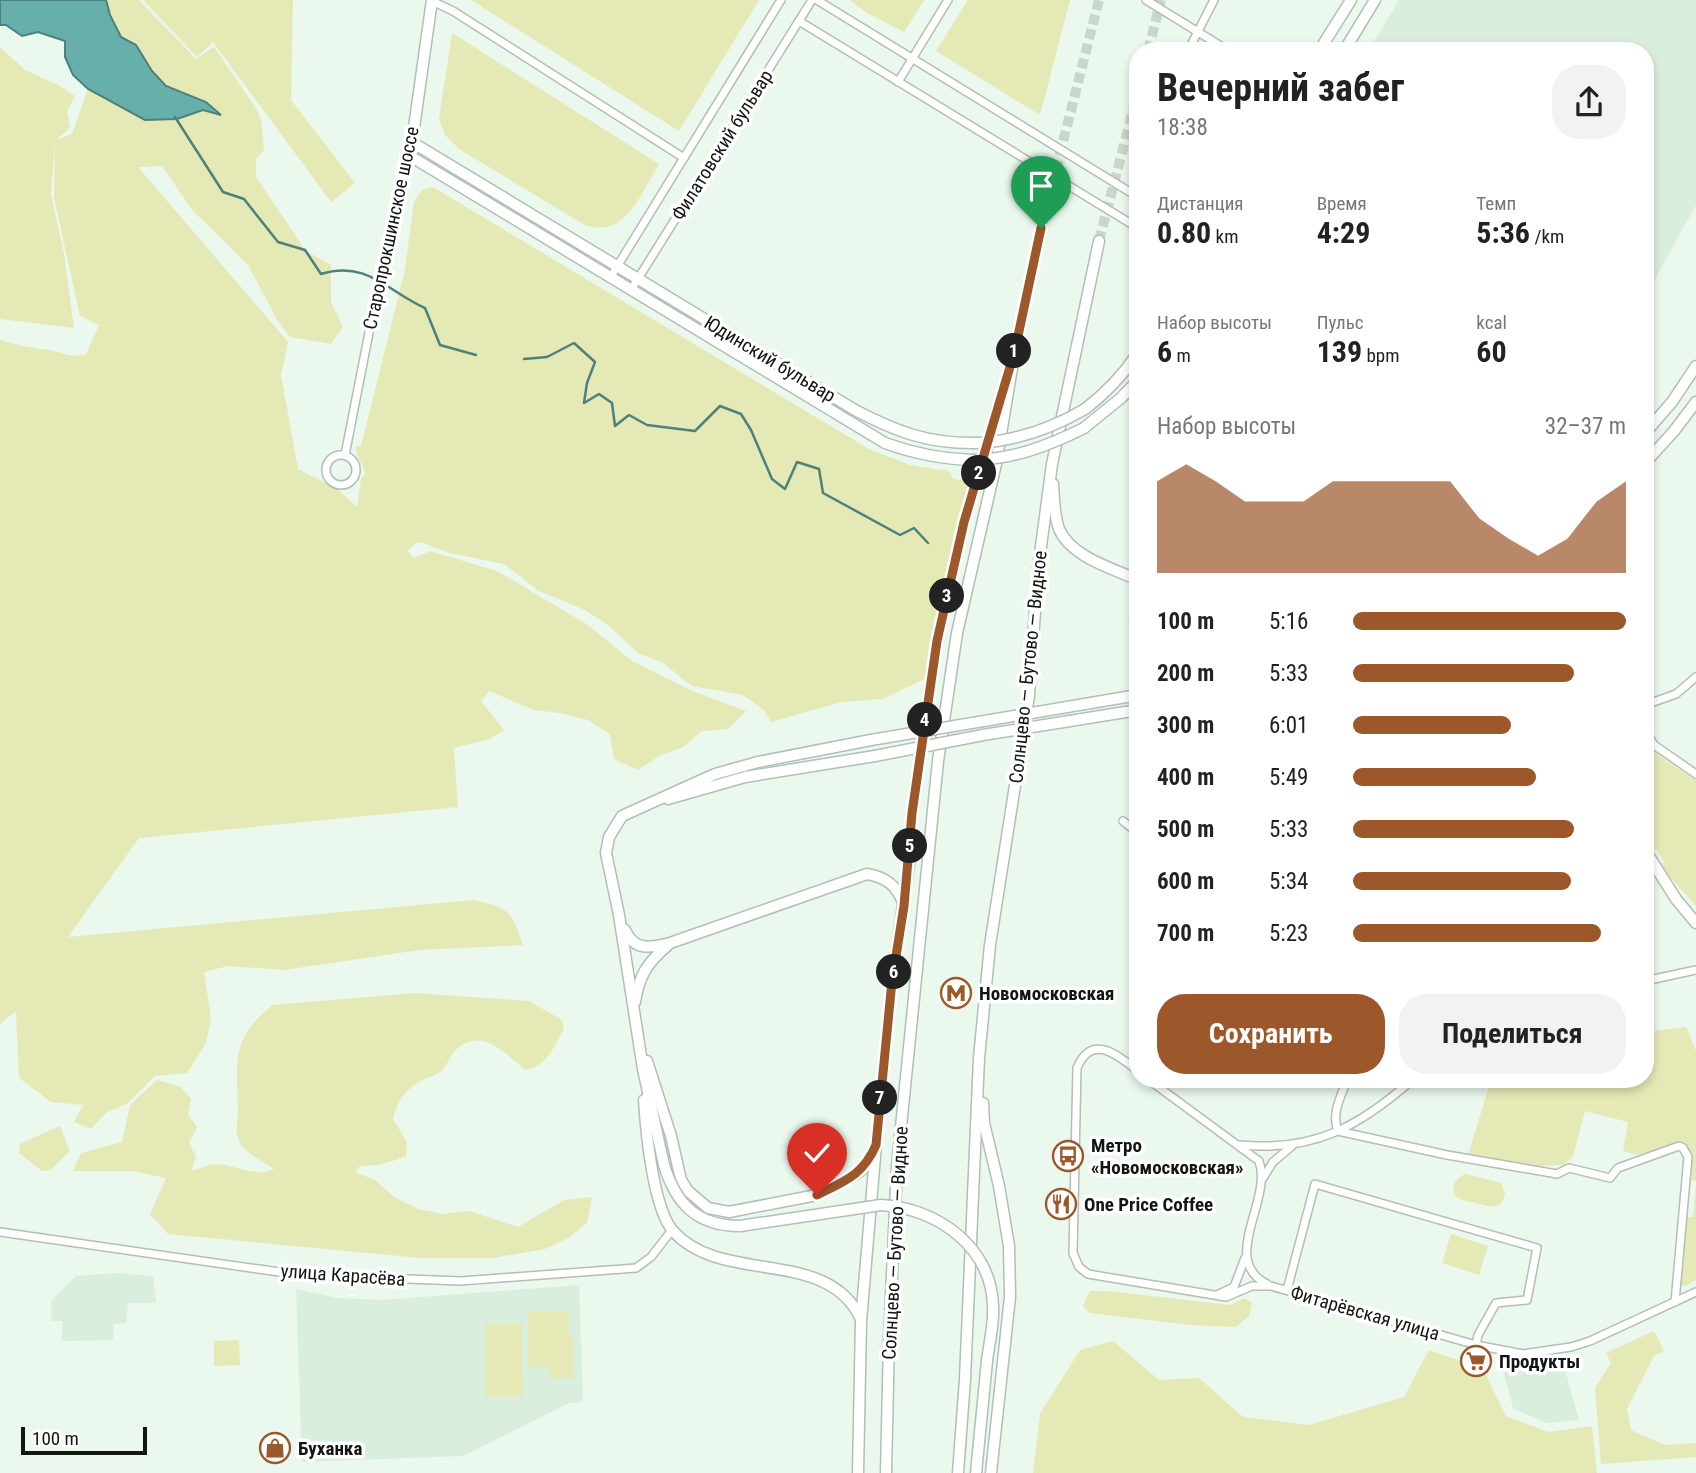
<!DOCTYPE html>
<html lang="ru">
<head>
<meta charset="utf-8">
<style>
	:root { --surface:#fff; --page:#f2f2f2; --text:#222; --muted:#767676; --accent:#9c572a }
	body { margin:0; font-family:"Roboto Condensed",sans-serif; background:var(--page); color:var(--text); height:100vh; display:flex; flex-direction:column; font-size:26px; white-space:nowrap }
	* { box-sizing:border-box; margin:0 }
	p { font-size:23px; color:var(--muted) }
	.icon { flex:none; width:38px; height:38px; fill:none; stroke:currentColor; stroke-width:2; stroke-linecap:round; stroke-linejoin:round }
	.map { position:relative; flex:1; overflow:hidden }
	.details { position:absolute; left:1129px; top:42px; width:525px; height:1046px; display:flex; flex-direction:column; background:var(--surface); border-radius:28px; box-shadow:0 4px 10px #0003 }
	.details>* { flex:none }
	.scale { position:absolute; left:21px; bottom:18px; width:126px; box-sizing:border-box; padding-left:7px; border:4px solid #111612; border-top:0; font-size:19px; line-height:24px; white-space:nowrap; color:#111612; -webkit-text-stroke:5px #fff; paint-order:stroke }
	.pin { position:absolute; display:grid; place-items:center; width:60px; height:60px; color:#fff; margin:-72px -30px; border-radius:50% 50% 50% 0; rotate:-45deg; box-shadow:0 0 7px #0007 }
	.pin .icon { rotate:45deg }
	.km { position:absolute; width:35px; height:35px; margin:-18px; border-radius:50%; background:#222; color:#fff; font-size:19px; line-height:35px; text-align:center }
	.round { display:grid; place-items:center; flex:none; width:74px; height:74px; border-radius:28px; background:var(--page) }
	.head { display:flex; align-items:center; justify-content:space-between; height:119px; padding:0 28px }
	h1 { font-size:38px; font-weight:700; line-height:52px }
	.figures { display:grid; grid-template-columns:repeat(3,1fr); gap:10px; height:119px; padding:7px 28px }
	.figures div { display:grid; align-content:center }
	.figures b { font-size:30px; font-weight:700 }
	.figures small { font-size:19px; font-weight:400 }
	.figures p { font-size:19px }
	.chart { height:196px; padding:14px 28px }
	.chart p { display:flex; justify-content:space-between }
	.chart svg { width:100%; height:126px; margin-top:7px; fill:var(--accent); opacity:.7 }
	.button { display:flex; gap:14px; margin-top:auto; padding:14px 28px }
	.button a { flex:1; height:80px; border-radius:28px; background:var(--accent); color:#fff; font-size:28px; font-weight:700; line-height:80px; text-align:center }
	.button a+a { background:var(--page); color:var(--text) }
	ul { padding:0 28px; list-style:none; font-size:23px }
	li { display:grid; grid-template-columns:112px 84px 1fr; align-items:center; height:52px }
	li i { height:18px; border-radius:9px; background:var(--accent) }
	.map>svg:first-child { display:block }
	.built { fill:#daeedd }
	.green { fill:#e5e9b6 }
	.water { fill:#66afaa; stroke:#4c817c; stroke-width:2 }
	.lines { fill:none; stroke-linecap:round; stroke-linejoin:round }
	.stream { stroke:#4c817c; stroke-width:2.5 }
	.secondary-tunnel { stroke:#c9d6cc; stroke-width:10; stroke-dasharray:10 5; stroke-linecap:butt }
	.street-casing { stroke:#b1bfb4; stroke-width:10 }
	.secondary-casing { stroke:#b1bfb4; stroke-width:13 }
	.street { stroke:#fff; stroke-width:7 }
	.secondary { stroke:#fff; stroke-width:10 }
	.secondary-bridge-casing { stroke:#b1bfb4; stroke-width:13; stroke-linecap:butt }
	.secondary-bridge { stroke:#fff; stroke-width:10 }
	.route-casing { stroke:#fff; stroke-width:14 }
	.route { stroke:#9c572a; stroke-width:9 }
	.labels { text-anchor:middle; dominant-baseline:central; stroke-width:7; stroke-linejoin:round; paint-order:stroke }
	.street-label { font-size:19px; fill:#111612; stroke:#fff }
	.poi-label { font-size:19px; font-weight:bold; fill:#111612; stroke:#fff; text-anchor:start }
</style>
</head>
<body>
<div class="map">
<svg width="1696" height="1473" viewBox="0 0 1696 1473">
	<rect width="100%" height="100%" fill="#eaf8ed"/>
	<g class="built">
		<path d="M1399 0H1696V205L1645 297V51H1368Z"/>
		<path d="M117 1273 153 1276 156 1303H128L126 1323 113 1324V1340L62 1341V1321H51V1301L76 1276Z"/>
		<path d="M579 1285 583 1402 569 1403 463 1456 302 1462 296 1289 337 1298 382 1300Z"/>
		<path d="M1500 1359 1564 1366 1579 1420 1546 1423 1513 1408Z"/>
	</g>
	<g class="green">
		<path d="M106 0H139L196 59 214 47 257 110 261 120 264 150 256 159V177L306 251 331 265V302L343 327 331 344 290 337 276 318 248 265 193 211 162 166 138 167 288 342 281 375 298 469 337 489 357 507 361 479 365 474C364 464 355 458 356 446H361L405 269 414 202 422 190 433 187 869 449 910 465 949 471C952 477 953 480 960 480L965 473 975 474 946 582 925 679 882 699 841 702 771 722 764 710 743 695 692 686 663 663 638 653 608 625 585 610 539 591 504 564 449 553 421 542 415 544 407 551 414 558 430 551 497 571 588 625 632 661 690 690 746 711 728 729 702 731 683 747 659 756 638 770 614 759 610 734 588 720 560 713 534 710 489 691 481 701 504 730 490 739 454 748 458 807 139 838 68 937 474 900C509 908 512 911 523 945L419 950 284 970 228 966 204 972 211 1019 206 1043 187 1073 155 1076 128 1103 106 1113 91 1129 74 1122 83 1105 51 1102 19 1078 16 1011 0 1024V340C17 345 31 348 49 350 66 352 66 359 86 354L99 325 80 316 54 198 55 140 51 194 64 254 74 328 0 319V47L25 70 58 85 75 96 67 111 70 128 56 140 72 134 88 89 119 106 177 119 203 110 219 114 206 102 166 86 152 71 136 45 121 37 110 15Z"/>
		<path d="M143 0H293L291 100 355 183 331 202 213 42 197 57Z"/>
		<path d="M471 0H759L679 131Z"/>
		<path d="M850 0H924L904 32 867 13Z"/>
		<path d="M968 0H1070L1040 115 936 51Z"/>
		<path d="M452 33 659 164C642 192 624 242 583 224L459 149 445 135 439 119Z"/>
		<path d="M1645 741 1659 756 1696 780V906L1661 867 1664 862 1657 850 1654 849 1645 832Z"/>
		<path d="M415 993 529 1001 562 1020 564 1028C555 1046 546 1067 525 1070 503 1051 478 1024 452 1054 448 1060 446 1068 440 1072 436 1075 430 1077 425 1079 406 1088 398 1099 393 1119L407 1142 406 1157 378 1165 360 1166 355 1172 375 1180 394 1197 418 1209 443 1214 469 1211 518 1227 564 1200 592 1197 587 1223 568 1238 545 1249 493 1258H421L168 1234 150 1214 166 1178 132 1171H73L81 1153 122 1142 130 1105 157 1080 181 1087 191 1099 188 1114 197 1127 189 1143 196 1157 191 1171C199 1169 210 1163 218 1164 236 1166 257 1177 274 1169 264 1161 248 1156 240 1143 234 1133 238 1122 238 1111 237 1062 230 1038 273 1005Z"/>
		<path d="M1686 1027 1696 1051V1181L1691 1180C1691 1166 1695 1151 1680 1145L1638 1155 1623 1151 1628 1122 1585 1111 1573 1156 1564 1165 1536 1166 1468 1155 1491 1080H1645V1032Z"/>
		<path d="M60 1126 70 1151 50 1170 42 1171 19 1153 20 1144Z"/>
		<path d="M1466 1174 1501 1183 1505 1193C1503 1211 1490 1207 1476 1203 1471 1202 1464 1201 1460 1199 1447 1192 1455 1177 1466 1174Z"/>
		<path d="M1696 1185V1280L1683 1287 1680 1282 1685 1217H1693Z"/>
		<path d="M1451 1234 1488 1246 1479 1275 1442 1263Z"/>
		<path d="M1090 1291H1108L1230 1305 1245 1298 1252 1303 1249 1316 1236 1327 1190 1325 1090 1313 1083 1306Z"/>
		<path d="M528 1312H568L569 1337H573V1378H549V1368H528Z"/>
		<path d="M485 1323H522L523 1397H485Z"/>
		<path d="M1654 1331 1664 1351 1654 1356 1627 1409 1631 1430 1665 1445 1696 1443V1457L1601 1464 1595 1388 1611 1363 1606 1353Z"/>
		<path d="M239 1340 240 1365 214 1366V1341Z"/>
		<path d="M1113 1341 1159 1380 1199 1378 1243 1417 1309 1425 1404 1397 1429 1350 1483 1369 1506 1416 1548 1432 1592 1426 1597 1473H1033L1040 1414 1080 1350Z"/>
	</g>
	<path class="water" d="M0 0H106L110 15 121 37 136 45 152 71 166 86 206 102 221 115 203 110 177 119 145 120 88 89 73 75 65 57V41L38 32 22 36 6 25H0Z"/>
	<g class="lines">
		<g class="stream">
			<path d="M175 117 223 192 244 199 278 242 305 250 321 274C367 260 387 291 425 308L440 345 476 355"/>
			<path d="M524 359 547 357 574 343 595 362 587 383 584 403 599 394 612 403 615 426 629 415 647 425 695 431 720 406 741 414 751 430 772 479 785 489 797 462 819 469 823 493 900 535 914 528 928 543"/>
			<path d="M1130 619 1138 630"/>
		</g>
		<g class="secondary-tunnel">
			<path d="M1148 51 1161 0"/>
			<path d="M1041 228 1099 0"/>
			<path d="M1099 241 1138 91"/>
		</g>
		<g class="street-casing">
			<g id="street">
				<path d="M817 0 1138 197"/>
				<path d="M1146 0 1229 51"/>
				<path d="M432 1 453 11 684 158"/>
				<path d="M799 21 1138 228"/>
				<path d="M1188 51 1214 0"/>
				<path d="M898 82 948 0"/>
				<path d="M610 278 781 0"/>
				<path d="M631 290 812 0"/>
				<circle cx="341" cy="470" r="15"/>
				<path d="M345 455 383 261 410 156"/>
				<path d="M1645 705 1676 694 1696 677"/>
				<path d="M1645 730 1654 745 1696 774"/>
				<path d="M1123 821 1138 833"/>
				<path d="M1645 981 1696 970"/>
				<path d="M1138 1071C1118 1056 1092 1032 1077 1068L1073 1253 1079 1267 1088 1274 1226 1297 1252 1286H1271L1476 1345 1523 1354 1571 1347 1590 1341 1696 1292"/>
				<path d="M1149 1080 1259 1161C1273 1200 1219 1260 1267 1284"/>
				<path d="M1347 1080C1341 1096 1331 1114 1338 1131L1447 1155 1557 1174 1569 1168 1610 1178 1618 1168 1679 1146 1683 1148 1688 1157 1675 1302"/>
				<path d="M1240 1145C1313 1152 1359 1127 1412 1080"/>
				<path d="M1263 1178 1273 1162 1292 1146"/>
				<path d="M0 1232 293 1274 355 1277 461 1281 636 1268 651 1257 672 1230"/>
				<path d="M1287 1290 1315 1184 1537 1248 1527 1300 1496 1303 1478 1335 1476 1345"/>
				<path d="M1219 1294 1234 1287 1245 1258"/>
			</g>
		</g>
		<g class="secondary-casing">
			<g id="secondary">
				<path d="M432 0 410 156 885 443C915 454 942 459 973 460"/>
				<path d="M1319 51 1351 0"/>
				<path d="M1344 51 1375 0"/>
				<path d="M410 141 855 410C897 432 929 444 977 443"/>
				<path d="M1085 409C1106 393 1123 375 1138 353"/>
				<path d="M1084 428 1121 398 1138 380"/>
				<path d="M1645 433 1672 402 1696 366"/>
				<path d="M1645 463 1674 431 1696 402"/>
				<path d="M1053 484C1054 499 1054 515 1059 529 1071 557 1112 568 1138 580"/>
				<path d="M668 799 745 777 875 756"/>
				<path d="M1645 850 1676 899 1696 923"/>
				<path d="M625 930C634 951 650 948 670 943L867 874C885 877 897 885 903 903"/>
				<path d="M635 1002C639 976 647 963 667 946"/>
				<path d="M647 1061 671 1136 681 1180 688 1191 708 1208 729 1212 817 1195 855 1175 864 1168 873 1151"/>
				<path d="M644 1100C646 1131 653 1208 673 1231 722 1286 827 1246 861 1319"/>
				<path d="M983 1103 984 1123 999 1186 1009 1246 1010 1297 991 1473"/>
				<path d="M664 1165 643 1069 619 915 606 853 609 837 622 816 715 774 758 762 871 740"/>
				<path d="M858 1473 861 1321 876 1145 892 981 909 864 912 813 937 641 964 522 1001 396"/>
				<path d="M886 1473 889 1339 897 1166 938 761 957 633 996 464 1015 350 1041 228"/>
				<path d="M958 1473 965 1379 979 1058 990 945 1029 696 1038 569 1052 464 1099 241"/>
				<path d="M976 1473 987 1361"/>
			</g>
		</g>
		<use href="#street" class="street"/>
		<use href="#secondary" class="secondary"/>
		<g class="secondary-bridge-casing">
			<g id="secondary-bridge">
				<path d="M977 443C1017 441 1051 429 1085 409"/>
				<path d="M973 460C1014 459 1048 446 1084 428"/>
				<path d="M871 740 1138 695"/>
				<path d="M875 756 983 735 1138 710"/>
				<path d="M664 1165C676 1204 697 1226 740 1226L881 1205C937 1208 992 1247 993 1307 994 1325 989 1344 987 1361"/>
			</g>
		</g>
		<use href="#secondary-bridge" class="secondary-bridge"/>
	</g>
	<g class="lines">
		<g class="route-casing">
			<path id="route" d="M817 1195C845 1181 863 1175 876 1145L892 981 904 906 912 813 937 641 964 522 1015 350 1041 228"/>
		</g>
		<use href="#route" class="route"/>
	</g>
	<defs>
		<g id="metro-ring" transform="scale(1.575)"><circle r="9.5" fill="#fff" stroke="#9c572a" stroke-width="1.5"/><path d="M-5.5 5V-5H-3L0 0L3-5H5.5V5H3V-.5L0 4L-3-.5V5Z" fill="#9c572a"/></g>
		<g id="bus-ring" transform="scale(1.575)"><circle r="9.5" fill="#fff" stroke="#9c572a" stroke-width="1.5"/><path d="M-5-6H5V4H4V6H2V4H-2V6H-4V4H-5ZM-3.5-4V0h7V-4ZM-3.5 1.2v1.5H-2V1.2ZM2 1.2v1.5H3.5V1.2Z" fill="#9c572a"/></g>
		<g id="restaurant-ring" transform="scale(1.575)"><circle r="9.5" fill="#fff" stroke="#9c572a" stroke-width="1.5"/><path d="M-5-6h1v4h1v-4h1v4h1v-4h1v5L-1.5 .5V6h-2V.5L-5-1ZM5-6V6H3V1.5H1.5Q1.5-4 5-6Z" fill="#9c572a"/></g>
		<g id="supermarket-ring" transform="scale(1.575)"><circle r="9.5" fill="#fff" stroke="#9c572a" stroke-width="1.5"/><path d="M-6-5.5h2.5l.6 2H6L4.5 2H-2.5L-4.4-4H-6ZM-1.5 3.2a1.3 1.3 0 1 0 .1 0ZM3 3.2a1.3 1.3 0 1 0 .1 0Z" fill="#9c572a"/></g>
		<g id="shop-ring" transform="scale(1.575)"><circle r="9.5" fill="#fff" stroke="#9c572a" stroke-width="1.5"/><path d="M-5-2.5h2.3a2.7 3.5 0 0 1 5.4 0H5L5.5 6h-11ZM-1.5-2.5h3a1.5 2.3 0 0 0-3 0Z" fill="#9c572a"/></g>
	</defs>
	<g fill-rule="evenodd">
		<use href="#metro-ring" x="956" y="993"/>
		<use href="#bus-ring" x="1068" y="1156"/>
		<use href="#restaurant-ring" x="1061" y="1204"/>
		<use href="#supermarket-ring" x="1476" y="1361"/>
		<use href="#shop-ring" x="275" y="1448"/>
	</g>
	<g class="labels">
		<g class="street-label">
			<text transform="translate(722 145) rotate(-58)">Филатовский бульвар</text>
			<text transform="translate(391 228) rotate(-78)">Старопрокшинское шоссе</text>
			<text transform="translate(770 359) rotate(31)">Юдинский бульвар</text>
			<text transform="translate(1028 667) rotate(-84)">Солнцево — Бутово — Видное</text>
			<text transform="translate(895 1243) rotate(-87)">Солнцево — Бутово — Видное</text>
			<text transform="translate(343 1275) rotate(4)">улица Карасёва</text>
			<text transform="translate(1365 1313) rotate(16)">Фитарёвская улица</text>
		</g>
		<g class="poi-label">
			<text x="979" y="993">Новомосковская</text>
			<text x="1091" y="1145">Метро<tspan x="1091" dy="22">«Новомосковская»</tspan></text>
			<text x="1084" y="1204">One Price Coffee</text>
			<text x="1499" y="1361">Продукты</text>
			<text x="298" y="1448">Буханка</text>
		</g>
	</g>
</svg>
<div class="scale">100 m</div>
<div class="pin" style="left:1041px;top:228px;background:#1e9e55"><svg class="icon" aria-label="arrive" viewBox="0 0 24 24"><path d="M6 21V4h12l-3 4 3 4H6"/></svg></div>
<div class="pin" style="left:817px;top:1195px;background:#d93025"><svg class="icon" aria-label="check" viewBox="0 0 24 24"><path d="M5 12l5 5 9-10"/></svg></div>
<b class="km" style="left:1014px;top:351px">1</b>
<b class="km" style="left:979px;top:473px">2</b>
<b class="km" style="left:947px;top:596px">3</b>
<b class="km" style="left:925px;top:720px">4</b>
<b class="km" style="left:910px;top:846px">5</b>
<b class="km" style="left:894px;top:972px">6</b>
<b class="km" style="left:880px;top:1098px">7</b>
<section class="details">
<div class="head"><div><h1>Вечерний забег</h1><p>18:38</p></div><a class="round"><svg class="icon" aria-label="share" viewBox="0 0 24 24"><path d="M12 15V3M7 8l5-5 5 5M5 13v7h14v-7"/></svg></a></div>
<div class="figures">
<div><p>Дистанция</p><b>0.80<small> km</small></b></div>
<div><p>Время</p><b>4:29</b></div>
<div><p>Темп</p><b>5:36<small> /km</small></b></div>
</div>
<div class="figures">
<div><p>Набор высоты</p><b>6<small> m</small></b></div>
<div><p>Пульс</p><b>139<small> bpm</small></b></div>
<div><p>kcal</p><b>60</b></div>
</div>
<div class="chart"><p><span>Набор высоты</span>32–37 m</p>
<svg viewBox="0 0 160 44" preserveAspectRatio="none"><path d="M0 44V12L10 6L20 12L30 19L40 19L50 19L60 12L70 12L80 12L90 12L100 12L110 25L120 32L130 38L140 32L150 19L160 12V44z"/></svg>
</div>
<ul>
<li><b>100 m</b>5:16<i style="width:100%"></i></li>
<li><b>200 m</b>5:33<i style="width:81%"></i></li>
<li><b>300 m</b>6:01<i style="width:58%"></i></li>
<li><b>400 m</b>5:49<i style="width:67%"></i></li>
<li><b>500 m</b>5:33<i style="width:81%"></i></li>
<li><b>600 m</b>5:34<i style="width:80%"></i></li>
<li><b>700 m</b>5:23<i style="width:91%"></i></li>
</ul>
<div class="button"><a>Сохранить</a><a>Поделиться</a></div>
</section>
</div>
</body>
</html>
